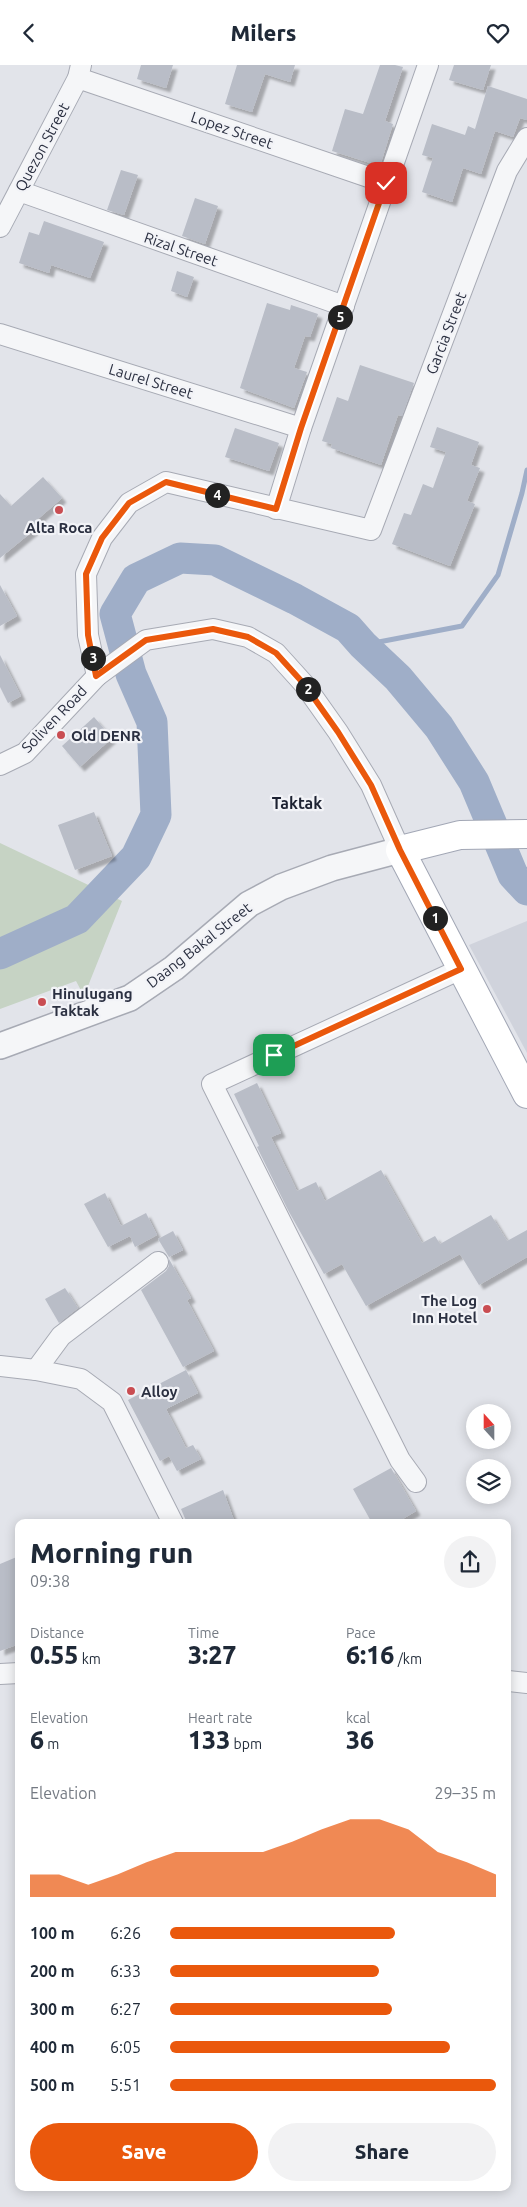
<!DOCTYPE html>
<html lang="en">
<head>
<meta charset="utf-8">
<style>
	:root { --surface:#fff; --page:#f2f2f3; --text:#1f2937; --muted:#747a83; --accent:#ea580c }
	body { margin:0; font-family:Ubuntu,sans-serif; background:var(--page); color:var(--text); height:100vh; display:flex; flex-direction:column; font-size:19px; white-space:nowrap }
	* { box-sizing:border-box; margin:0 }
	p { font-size:16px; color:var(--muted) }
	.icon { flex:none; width:28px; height:28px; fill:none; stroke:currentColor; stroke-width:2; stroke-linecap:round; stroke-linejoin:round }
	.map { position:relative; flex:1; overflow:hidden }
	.drawer { position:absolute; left:15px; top:1454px; width:496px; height:672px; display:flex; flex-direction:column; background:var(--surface); border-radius:10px; box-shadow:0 2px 12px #0003 }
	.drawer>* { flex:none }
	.needle { width:32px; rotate:339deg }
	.tools { position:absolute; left:466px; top:1339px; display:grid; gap:10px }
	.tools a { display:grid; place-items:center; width:45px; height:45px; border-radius:50%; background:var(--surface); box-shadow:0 2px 12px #0003; font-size:25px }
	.pin { position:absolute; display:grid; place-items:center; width:42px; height:42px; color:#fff; margin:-21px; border-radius:10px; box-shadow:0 2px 8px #0006 }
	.km { position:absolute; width:25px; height:25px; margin:-12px; border-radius:50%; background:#222; color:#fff; font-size:14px; line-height:25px; text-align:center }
	.round { display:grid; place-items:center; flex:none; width:52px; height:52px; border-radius:26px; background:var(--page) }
	.head { display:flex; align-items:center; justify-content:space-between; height:85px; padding:0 15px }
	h1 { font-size:28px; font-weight:800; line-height:38px }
	.figures { display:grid; grid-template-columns:repeat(3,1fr); gap:8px; height:85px; padding:5px 15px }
	.figures div { display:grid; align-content:center }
	.figures b { font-size:25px; font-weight:800 }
	.figures small { font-size:14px; font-weight:400 }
	.figures p { font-size:14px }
	.chart { height:140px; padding:10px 15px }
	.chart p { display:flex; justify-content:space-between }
	.chart svg { width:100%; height:90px; margin-top:5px; fill:var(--accent); opacity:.7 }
	.button { display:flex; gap:10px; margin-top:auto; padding:10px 15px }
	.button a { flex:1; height:58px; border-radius:30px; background:var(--accent); color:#fff; font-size:20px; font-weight:800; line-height:58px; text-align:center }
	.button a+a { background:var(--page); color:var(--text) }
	ul { padding:0 15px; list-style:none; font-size:16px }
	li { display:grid; grid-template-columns:80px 60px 1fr; align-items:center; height:38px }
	li i { height:12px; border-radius:6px; background:var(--accent) }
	header { display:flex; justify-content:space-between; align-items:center; height:65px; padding:0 15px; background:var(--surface); font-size:22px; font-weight:800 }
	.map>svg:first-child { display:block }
	.built { fill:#d0d3dc }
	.green { fill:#c6d3c4 }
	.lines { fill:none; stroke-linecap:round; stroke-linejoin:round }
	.stream { stroke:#9faec8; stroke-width:5 }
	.river { stroke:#9faec8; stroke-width:31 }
	.building { fill:#b9bdc7; filter:url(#shadow) }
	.minor-casing { stroke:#a7aab4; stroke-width:22 }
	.tertiary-casing { stroke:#a7aab4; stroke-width:28 }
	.primary-casing { stroke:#a2a7b5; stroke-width:30 }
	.minor { stroke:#f5f6f8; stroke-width:20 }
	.tertiary { stroke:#f5f6f8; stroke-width:25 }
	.primary { stroke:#fff; stroke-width:28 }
	.route-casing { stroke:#fff; stroke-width:10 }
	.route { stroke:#ea580c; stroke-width:6 }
	.poi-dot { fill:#c94d52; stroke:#f2f3f7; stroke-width:2 }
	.labels { text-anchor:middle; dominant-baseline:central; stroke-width:4.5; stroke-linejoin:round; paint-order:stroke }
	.street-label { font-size:15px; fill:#2b3041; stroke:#f2f3f7 }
	.poi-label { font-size:15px; font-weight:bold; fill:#2b3041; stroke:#f2f3f7; text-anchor:start }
	.neighbourhood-label { font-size:16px; font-weight:bold; fill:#1d2232; stroke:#f2f3f7 }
</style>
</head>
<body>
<header><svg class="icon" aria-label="back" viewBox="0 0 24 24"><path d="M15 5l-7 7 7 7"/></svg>Milers<svg class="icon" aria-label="heart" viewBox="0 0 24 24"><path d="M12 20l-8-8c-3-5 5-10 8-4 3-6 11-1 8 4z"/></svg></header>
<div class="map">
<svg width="527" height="2142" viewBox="0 0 527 2142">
	<defs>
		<filter id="shadow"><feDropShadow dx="4.5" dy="4.5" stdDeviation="1" flood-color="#0004"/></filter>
	</defs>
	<rect width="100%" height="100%" fill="#e2e4ea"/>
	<path class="built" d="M527 856V988L469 880Z"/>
	<path class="green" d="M0 778 122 836 84 931 76 916 0 944Z"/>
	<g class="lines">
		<path class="stream" d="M363 580 462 561 498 510 522 428 527 405"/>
		<path class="river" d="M0 889 77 854 136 792 156 750 152 657 131 609 115 549 136 514 180 493 215 495 295 534 348 563 363 580 398 613 439 662 474 717 513 810 527 825"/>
	</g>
	<g class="building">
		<path d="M141 0H173L166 23 137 14Z"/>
		<path d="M237 0H295L290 17 265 9 252 47 225 39Z"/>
		<path d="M380 0H395L403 2 385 56 393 59 380 101 332 86 345 44 363 49Z"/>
		<path d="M454 0H491L483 25 449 15Z"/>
		<path d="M488 21 527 34V55L520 53 513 72 495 66 481 109 463 103 452 137 422 127 433 93 422 90 432 59 465 70 468 61 475 64Z"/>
		<path d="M121 105 138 110 124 150 107 145Z"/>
		<path d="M195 133 218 141 205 179 182 171Z"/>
		<path d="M44 156 104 177 90 213 51 200 49 208 19 198 29 167 39 170Z"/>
		<path d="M177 206 194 212 187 232 171 226Z"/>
		<path d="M267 238 290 245 291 240 318 249 310 272 305 271 294 303 307 307 294 343 240 323Z"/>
		<path d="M360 300 414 318 402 351 398 350 381 400 331 383 332 379 322 376 337 332 348 336Z"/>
		<path d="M437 362 479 377 471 400 480 403 467 436 475 439 450 501 392 479 404 448 411 450 423 419 433 423 446 387 430 382Z"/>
		<path d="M235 363 279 378 269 406 225 392Z"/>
		<path d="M43 412 62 433 30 461 34 465 0 493V429L11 441Z"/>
		<path d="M0 520 17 551 0 561Z"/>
		<path d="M0 590 21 631 8 638 0 622Z"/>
		<path d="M94 652 112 673 80 702 62 681Z"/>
		<path d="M94 747 112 791 75 805 58 760Z"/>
		<path d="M257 1018 281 1068 271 1072 297 1126 316 1117 325 1136 381 1105 422 1178 435 1171 440 1179 491 1150 507 1176 527 1165V1192L479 1220 460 1189 366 1241 342 1199 324 1209 288 1145 257 1082 259 1081 234 1029Z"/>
		<path d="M105 1128 121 1161 146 1148 157 1170 135 1182 130 1171 108 1182 84 1139Z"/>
		<path d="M173 1166 183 1185 169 1192 158 1174Z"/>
		<path d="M169 1194 191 1233 187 1235 214 1286 183 1302 141 1225 166 1206 169 1201Z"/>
		<path d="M65 1223 78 1243 59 1258 45 1234Z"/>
		<path d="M186 1305 198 1328 166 1344 186 1383 193 1380 201 1394 177 1406 169 1391 160 1396 128 1335Z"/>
		<path d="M391 1403 416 1446 396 1458H372L353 1424Z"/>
		<path d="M223 1425 235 1458H187L181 1444Z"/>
		<path d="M19 1491V1579L0 1586V1499Z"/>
	</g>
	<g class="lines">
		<g class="minor-casing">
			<g id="minor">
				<path d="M78 13 386 118"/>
				<path d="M19 126 344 241"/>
				<path d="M0 162 78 13 81 0"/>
				<path d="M0 269 301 363"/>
				<path d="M276 444 301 363 428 0"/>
				<path d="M97 611 88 570 86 509 102 473 129 438 166 417 371 465 507 106 527 73"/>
				<path d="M0 700 25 688 97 611 146 575 213 564 248 572 276 588 304 619 338 667 371 720 400 785"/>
				<path d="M0 1301 36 1305 81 1314 112 1337 173 1458"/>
				<path d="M36 1305 61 1271 158 1197"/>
				<path d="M416 1417 400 1395 212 1019 461 904"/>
				<path d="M0 1609 19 1608"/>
				<path d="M508 1616 527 1618"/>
			</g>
		</g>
		<g class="tertiary-casing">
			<path id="tertiary" d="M0 981 130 933 174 903 249 839 281 822 332 803 400 785"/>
		</g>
		<g class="primary-casing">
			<path id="primary" d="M527 769 460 770 400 785 527 1029"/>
		</g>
		<use href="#minor" class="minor"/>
		<use href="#tertiary" class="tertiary"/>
		<use href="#primary" class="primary"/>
	</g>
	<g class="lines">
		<g class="route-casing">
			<path id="route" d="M274 990 461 904 400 785 371 720 338 667 304 619 276 588 248 572 213 564 146 575 96 611 88 570 86 509 102 473 129 438 166 417 276 444 301 363 386 118"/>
		</g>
		<use href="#route" class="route"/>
	</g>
	<g class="poi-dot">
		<circle cx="59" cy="445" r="5"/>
		<circle cx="61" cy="670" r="5"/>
		<circle cx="42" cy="937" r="5"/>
		<circle cx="487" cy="1244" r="5"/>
		<circle cx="131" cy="1326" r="5"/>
	</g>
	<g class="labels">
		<g class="street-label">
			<text transform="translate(232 65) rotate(19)">Lopez Street</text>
			<text transform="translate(42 82) rotate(-62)">Quezon Street</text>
			<text transform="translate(181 184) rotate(19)">Rizal Street</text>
			<text transform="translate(446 268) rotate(-69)">Garcia Street</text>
			<text transform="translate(151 316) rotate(17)">Laurel Street</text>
			<text transform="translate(54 654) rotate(-46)">Soliven Road</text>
			<text transform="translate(199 880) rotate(-38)">Daang Bakal Street</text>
		</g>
		<g class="poi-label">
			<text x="59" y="462" text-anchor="middle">Alta Roca</text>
			<text x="71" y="670">Old DENR</text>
			<text x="52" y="928">Hinulugang<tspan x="52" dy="17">Taktak</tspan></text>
			<text x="477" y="1235" text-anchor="end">The Log<tspan x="477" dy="17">Inn Hotel</tspan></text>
			<text x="141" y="1326">Alloy</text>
		</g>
		<g class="neighbourhood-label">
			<text x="297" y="738">Taktak</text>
		</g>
	</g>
</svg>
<div class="tools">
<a><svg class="needle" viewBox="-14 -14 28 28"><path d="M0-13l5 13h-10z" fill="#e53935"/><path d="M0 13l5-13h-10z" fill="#747a83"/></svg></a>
<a><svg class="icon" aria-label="layers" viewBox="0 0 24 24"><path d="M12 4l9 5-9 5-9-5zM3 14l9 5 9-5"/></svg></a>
</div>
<div class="pin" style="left:274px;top:990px;background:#1e9e55"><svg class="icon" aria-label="arrive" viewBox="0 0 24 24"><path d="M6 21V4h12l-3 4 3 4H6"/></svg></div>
<div class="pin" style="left:386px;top:118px;background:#d93025"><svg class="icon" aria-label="check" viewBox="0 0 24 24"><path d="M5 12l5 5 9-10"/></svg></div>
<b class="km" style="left:435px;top:853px">1</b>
<b class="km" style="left:308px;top:624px">2</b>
<b class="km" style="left:93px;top:593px">3</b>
<b class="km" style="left:217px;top:430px">4</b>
<b class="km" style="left:340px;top:252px">5</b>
<section class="drawer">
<div class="head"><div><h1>Morning run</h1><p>09:38</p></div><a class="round"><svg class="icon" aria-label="share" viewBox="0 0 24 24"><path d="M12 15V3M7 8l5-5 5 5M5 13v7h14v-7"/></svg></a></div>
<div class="figures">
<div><p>Distance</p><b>0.55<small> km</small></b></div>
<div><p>Time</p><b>3:27</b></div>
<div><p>Pace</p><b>6:16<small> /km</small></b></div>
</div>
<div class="figures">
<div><p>Elevation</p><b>6<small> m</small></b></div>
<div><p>Heart rate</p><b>133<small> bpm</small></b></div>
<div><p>kcal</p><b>36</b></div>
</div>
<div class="chart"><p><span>Elevation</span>29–35 m</p>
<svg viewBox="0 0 160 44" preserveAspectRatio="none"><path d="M0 44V33L10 33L20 38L30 33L40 27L50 22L60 22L70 22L80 22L90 17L100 11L110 6L120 6L130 11L140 22L150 27L160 33V44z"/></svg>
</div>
<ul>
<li><b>100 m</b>6:26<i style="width:69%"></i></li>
<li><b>200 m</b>6:33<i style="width:64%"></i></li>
<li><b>300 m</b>6:27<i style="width:68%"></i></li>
<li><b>400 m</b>6:05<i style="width:86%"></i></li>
<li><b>500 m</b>5:51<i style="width:100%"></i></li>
</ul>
<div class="button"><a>Save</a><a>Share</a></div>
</section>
</div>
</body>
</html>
